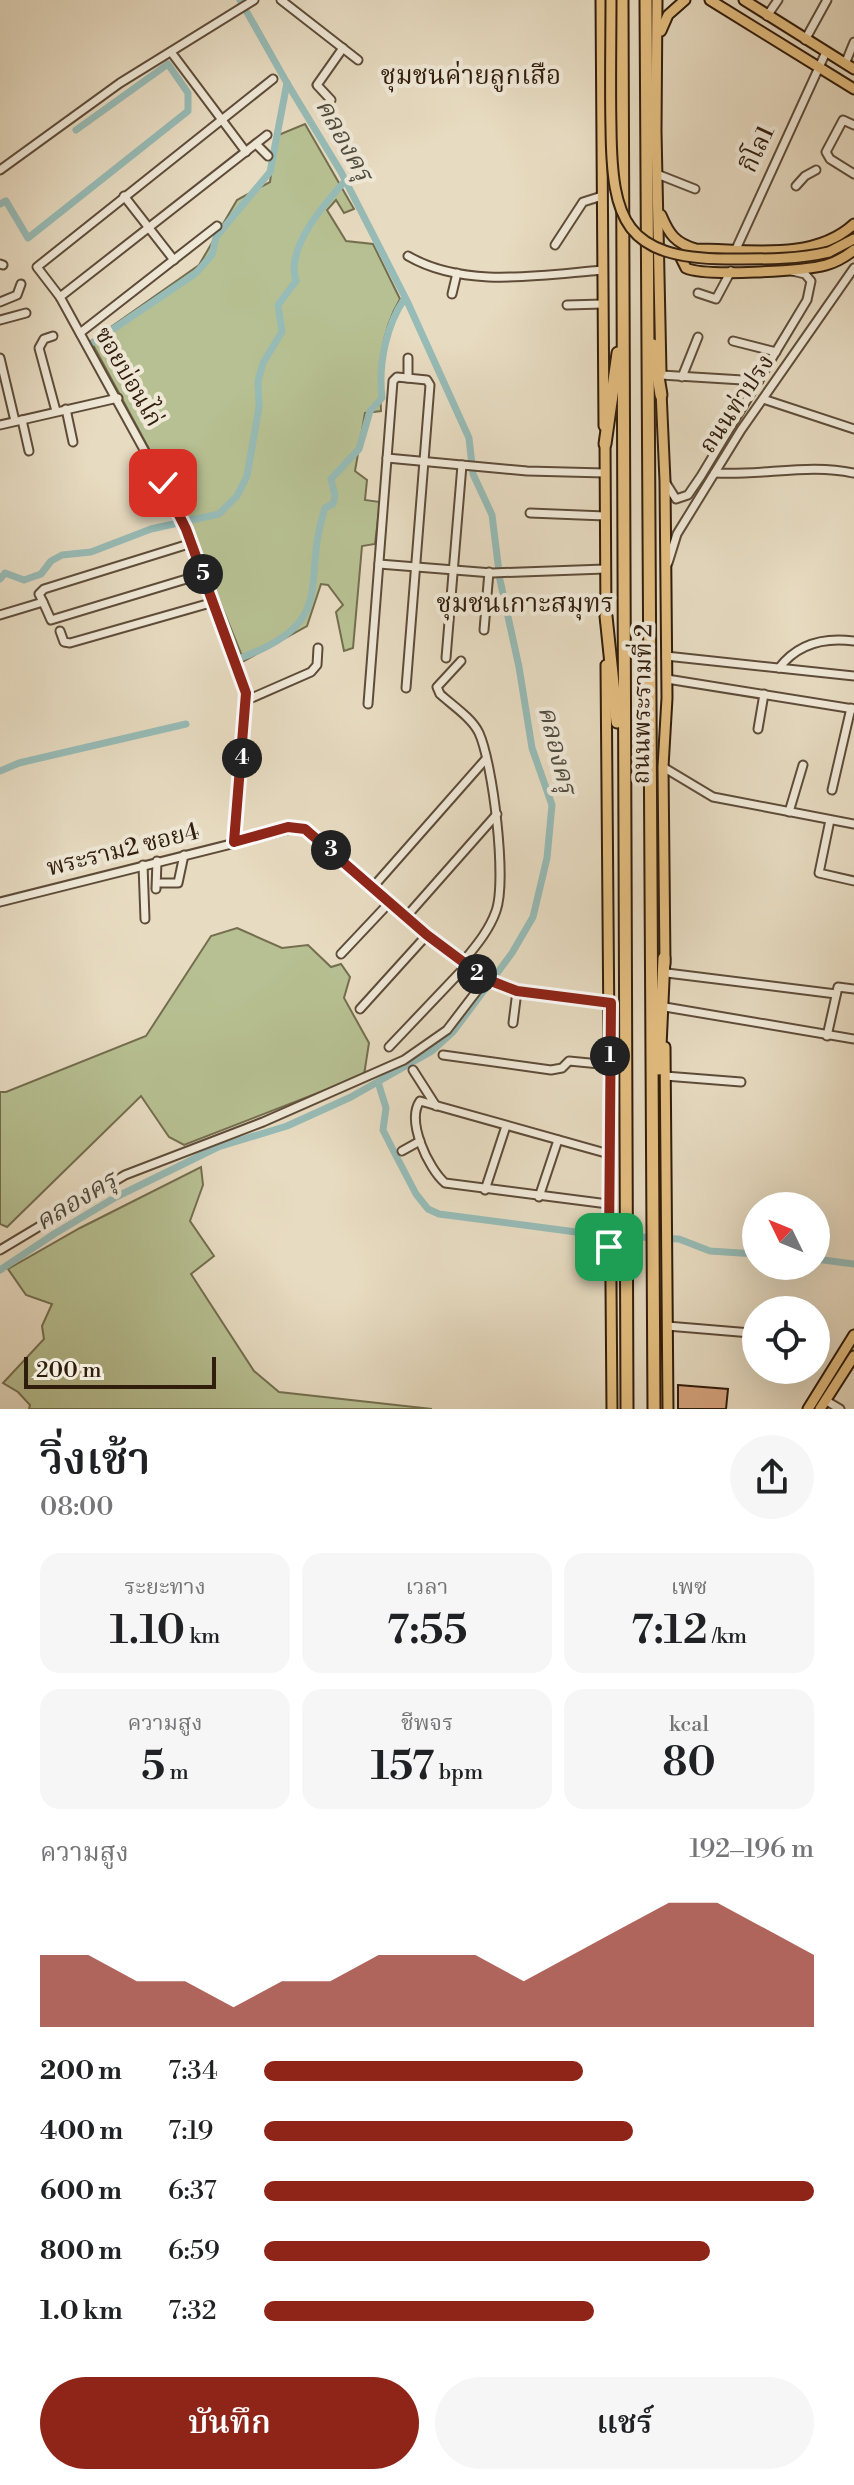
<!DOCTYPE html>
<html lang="th">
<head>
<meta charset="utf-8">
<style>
	:root { --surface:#fff; --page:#f6f6f6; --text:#202124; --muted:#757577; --accent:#8f2418 }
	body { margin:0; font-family:"Libre Bodoni","Noto Serif Thai",serif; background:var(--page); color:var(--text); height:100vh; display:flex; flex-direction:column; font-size:30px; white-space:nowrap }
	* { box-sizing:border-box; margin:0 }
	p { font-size:26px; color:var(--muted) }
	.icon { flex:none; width:44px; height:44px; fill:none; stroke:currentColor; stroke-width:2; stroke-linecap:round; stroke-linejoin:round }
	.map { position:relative; height:1409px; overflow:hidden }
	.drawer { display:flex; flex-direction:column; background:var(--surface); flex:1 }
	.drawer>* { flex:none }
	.needle { width:52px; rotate:313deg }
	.buttons { position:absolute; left:742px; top:1192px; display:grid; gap:16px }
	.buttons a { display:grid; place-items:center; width:88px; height:88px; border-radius:50%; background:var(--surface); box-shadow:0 8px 32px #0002; font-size:40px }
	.scale { position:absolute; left:24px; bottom:20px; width:192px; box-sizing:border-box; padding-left:8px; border:4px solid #311d0c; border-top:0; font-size:22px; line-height:28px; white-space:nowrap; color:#311d0c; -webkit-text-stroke:6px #efe8d7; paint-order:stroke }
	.pin { position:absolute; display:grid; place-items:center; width:68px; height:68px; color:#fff; margin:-34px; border-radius:16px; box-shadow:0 4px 12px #0006 }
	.km { position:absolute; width:40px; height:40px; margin:-20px; border-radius:50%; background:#222; color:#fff; font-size:22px; line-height:40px; text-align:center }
	.round { display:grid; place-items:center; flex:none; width:84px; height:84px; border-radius:42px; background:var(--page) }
	.summary { display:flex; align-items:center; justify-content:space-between; height:136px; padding:0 40px }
	h1 { font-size:44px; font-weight:600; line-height:60px }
	.figures { display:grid; grid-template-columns:repeat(3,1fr); gap:12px; height:136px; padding:8px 40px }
	.figures div { display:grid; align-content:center; border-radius:20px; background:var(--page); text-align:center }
	.figures b { font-size:40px; font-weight:600 }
	.figures small { font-size:22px; font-weight:400 }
	.figures p { font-size:22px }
	.chart { height:224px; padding:16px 40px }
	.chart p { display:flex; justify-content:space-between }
	.chart svg { width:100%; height:144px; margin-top:8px; fill:var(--accent); opacity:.7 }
	.cta { display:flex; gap:16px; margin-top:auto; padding:16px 40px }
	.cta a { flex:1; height:92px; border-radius:48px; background:var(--accent); color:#fff; font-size:32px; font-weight:600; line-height:92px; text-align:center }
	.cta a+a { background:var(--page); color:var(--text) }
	ul { padding:0 40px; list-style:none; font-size:26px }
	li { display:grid; grid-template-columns:128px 96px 1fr; align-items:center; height:60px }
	li i { height:20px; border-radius:10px; background:var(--accent) }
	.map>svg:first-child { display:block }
	.green { fill:#b7c092; stroke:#746e4f; stroke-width:2 }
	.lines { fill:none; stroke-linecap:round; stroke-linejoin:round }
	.canal { stroke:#97bbb6; stroke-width:7 }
	.building { fill:#d5a27d; stroke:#311d0c; stroke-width:2 }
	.minor-casing { stroke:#5e4c39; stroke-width:11 }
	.major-casing { stroke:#311d0c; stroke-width:13 }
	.highway-casing { stroke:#311d0c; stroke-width:15 }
	.minor { stroke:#efe8d7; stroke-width:7 }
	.major { stroke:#e4be80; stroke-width:9 }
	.highway { stroke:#e4be80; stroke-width:11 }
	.major-bridge-casing { stroke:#311d0c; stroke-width:13; stroke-linecap:butt }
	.major-bridge { stroke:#e4be80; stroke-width:9 }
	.route-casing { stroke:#fff; stroke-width:16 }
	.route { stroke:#8f2418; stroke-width:10 }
	.labels { text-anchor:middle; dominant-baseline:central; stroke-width:8; stroke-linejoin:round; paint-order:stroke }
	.street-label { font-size:24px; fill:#311d0c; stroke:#efe8d7 }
	.neighbourhood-label { font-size:26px; fill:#311d0c; stroke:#efe8d7 }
	.water-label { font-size:26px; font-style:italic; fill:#504c3f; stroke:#efe8d7 }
</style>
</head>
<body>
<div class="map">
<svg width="854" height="1409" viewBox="0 0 854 1409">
	<rect width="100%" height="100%" fill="#e7dbc1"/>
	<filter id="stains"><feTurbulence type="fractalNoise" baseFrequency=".0025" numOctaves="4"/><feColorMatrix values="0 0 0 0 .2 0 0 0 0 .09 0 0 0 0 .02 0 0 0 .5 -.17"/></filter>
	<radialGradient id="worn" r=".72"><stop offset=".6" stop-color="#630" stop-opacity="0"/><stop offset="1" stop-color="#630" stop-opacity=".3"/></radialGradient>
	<g class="green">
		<path d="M305 124 354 209 344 213 336 200 327 210 346 241 373 244 400 299C379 334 379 371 381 411L365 413 355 471 367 480 365 500 380 502 375 544 362 546 353 648 344 651 336 612 343 605 328 585 321 584 307 626 244 661 185 516 91 341 199 265 237 200 270 182 276 136Z"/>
		<path d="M237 928 282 948 308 945 331 967 341 964 350 977 344 998 369 1043 364 1075 184 1145 169 1137 141 1096 7 1227 0 1224V1092H6L146 1036 211 936Z"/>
		<path d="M201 1167 203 1185 190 1221 214 1256 191 1274 254 1371 279 1392 432 1409H29L30 1405 18 1392 3 1383 44 1339 42 1326 52 1304 26 1295 8 1269 80 1228Z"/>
	</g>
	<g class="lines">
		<g class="canal">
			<path d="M0 204 6 201 28 238 188 111V93L168 64 76 130"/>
			<path d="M94 342 196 273 212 255 216 237 270 172 287 83"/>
			<path d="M0 579 5 573 24 580 41 574 51 561 62 555 91 552 151 529 219 514 237 496 247 476 259 407 258 381 263 363 282 332 278 305 296 281C285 248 325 203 346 180"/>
			<path d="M243 657C340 620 300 583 325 508L333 504 335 496 331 479 359 449 370 411 382 398C378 365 386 325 405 298"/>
			<path d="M0 771 19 763 186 724"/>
			<path d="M378 1082 386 1108 383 1130 391 1146 416 1194 428 1209 439 1214 599 1235 679 1239 710 1251 756 1254"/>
			<path d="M816 1259 854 1264"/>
			<path d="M0 1270 54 1234 116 1197 218 1147 287 1126 351 1097 432 1051 453 1032 512 953 533 917 547 858 552 805 532 748 519 667 500 580 492 515 473 474 469 438 407 301 341 172 287 83 240 0"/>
		</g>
	</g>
	<path class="building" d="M678 1385 728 1389 726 1409H678Z"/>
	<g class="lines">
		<g class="minor-casing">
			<g id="minor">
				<path d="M281 0 358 60"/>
				<path d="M767 16 778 0"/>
				<path d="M805 40 827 0"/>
				<path d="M171 52 246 152"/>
				<path d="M845 64 854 42"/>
				<path d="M331 100 317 85 343 48"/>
				<path d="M854 125 843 120 826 152 830 159 854 174"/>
				<path d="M256 144 268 156"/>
				<path d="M0 170 120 83 254 0"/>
				<path d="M657 174 695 189"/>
				<path d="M796 186 805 176 816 170"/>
				<path d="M124 196 174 260"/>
				<path d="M555 245 583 202 602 196"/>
				<path d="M736 249 826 52"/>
				<path d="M408 256C465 289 540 275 603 270"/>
				<path d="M0 264 3 265"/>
				<path d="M698 293 716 299 731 271"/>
				<path d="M452 294 457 273"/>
				<path d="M60 297 267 135"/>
				<path d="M0 302 17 295 21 284"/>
				<path d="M567 305 603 304"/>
				<path d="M0 320 26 313"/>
				<path d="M80 333 217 226"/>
				<path d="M53 336 44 339 39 348 56 411"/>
				<path d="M733 341 776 352"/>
				<path d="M0 358 15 421"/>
				<path d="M661 375 759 381"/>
				<path d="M682 377 698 337"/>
				<path d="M408 378V358"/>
				<path d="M763 399 854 429"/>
				<path d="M66 409 73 442"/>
				<path d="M22 420 29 451"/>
				<path d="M0 425 118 398"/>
				<path d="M387 458 527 471 605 473"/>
				<path d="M715 473C762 476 810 463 853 473"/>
				<path d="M666 483 676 499 688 495 701 476 807 300 811 281 805 274 792 271"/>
				<path d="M530 513 605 516"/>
				<path d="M668 563 677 534 741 430 854 268"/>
				<path d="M379 564 492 573 605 569"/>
				<path d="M43 602 51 620 203 574"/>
				<path d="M0 615 43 602 39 594 44 589 192 543"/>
				<path d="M484 630 489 572"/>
				<path d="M60 631 64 642 70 643 214 602"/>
				<path d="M666 656 854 676"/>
				<path d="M446 658 462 465"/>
				<path d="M461 661 437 687 440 694C452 705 472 718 479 733 493 764 507 880 496 911 489 931 475 947 462 963"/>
				<path d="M779 668C798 643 824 637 854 641"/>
				<path d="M667 679 854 709"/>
				<path d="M247 700 311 672 317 665 318 648"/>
				<path d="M368 704 393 381 397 377 427 380 430 385 406 688"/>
				<path d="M758 729 764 694"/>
				<path d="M663 767 713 797 854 824"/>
				<path d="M832 790 851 708"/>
				<path d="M789 812 803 765"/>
				<path d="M830 820 819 873 854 881"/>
				<path d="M234 842 246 708 243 685 181 517 60 297 37 267 273 79"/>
				<path d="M143 865 145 919"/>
				<path d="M161 883H178L184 855"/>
				<path d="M373 887 485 760"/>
				<path d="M156 889 157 861"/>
				<path d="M0 902 299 827 310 832 427 935 486 979 517 991 610 1003"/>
				<path d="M406 917 497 814"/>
				<path d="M341 954 390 902"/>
				<path d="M667 973 836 994"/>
				<path d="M665 1007 854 1039"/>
				<path d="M360 1009 427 935"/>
				<path d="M513 1023 517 991"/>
				<path d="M827 1036 838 987 854 989"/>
				<path d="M389 1047 466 966"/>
				<path d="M443 1055 551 1070 562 1068 569 1061 610 1065"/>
				<path d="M413 1070 436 1106"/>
				<path d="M665 1076 741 1082"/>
				<path d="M402 1151 420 1141"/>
				<path d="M485 1190 506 1126"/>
				<path d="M539 1197 558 1140"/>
				<path d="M608 1204 445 1183C428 1168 406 1121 420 1101L609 1154"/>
				<path d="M0 1250 125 1175 263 1122 404 1060 447 1030 486 979"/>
				<path d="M667 1326 751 1333"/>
				<path d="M825 1400 840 1409"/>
			</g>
		</g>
		<g class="major-casing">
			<g id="major">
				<path d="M601 0 604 426"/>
				<path d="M657 0 656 131 661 372"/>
				<path d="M710 0 854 89"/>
				<path d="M744 0 854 69"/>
				<path d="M661 31 668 15 685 0"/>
				<path d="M661 215C669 234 675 243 696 249 747 249 813 262 854 224"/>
				<path d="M685 252 681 258 686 268C704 277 804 271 826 265 837 262 845 257 854 250"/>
				<path d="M829 252 854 239"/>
				<path d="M661 391 665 481 667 698 663 767 665 964"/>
				<path d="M605 441 606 622"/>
				<path d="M606 665 612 1409"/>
				<path d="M665 1047 668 1409"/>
				<path d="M808 1409 854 1335"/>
				<path d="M820 1409 854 1356"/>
			</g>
		</g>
		<g class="highway-casing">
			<g id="highway">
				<path d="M622 0 627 1409"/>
				<path d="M646 0 654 1409"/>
				<path d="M653 345 661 395"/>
				<path d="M605 444 618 353"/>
				<path d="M606 616 617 722"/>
				<path d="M659 1069 664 958"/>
			</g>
		</g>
		<use href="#minor" class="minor"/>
		<use href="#major" class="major"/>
		<use href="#highway" class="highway"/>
		<g class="major-bridge-casing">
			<path id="major-bridge" d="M611 0C611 43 610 86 611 128 612 221 625 258 726 259 761 259 795 260 829 252"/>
		</g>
		<use href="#major-bridge" class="major-bridge"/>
	</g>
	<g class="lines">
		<g class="route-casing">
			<path id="route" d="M163 483 186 529 246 693 234 842 288 827 305 829 427 935 486 979 517 991 611 1003 609 1247"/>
		</g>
		<use href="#route" class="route"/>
	</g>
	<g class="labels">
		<g class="street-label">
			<text transform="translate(758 149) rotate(-65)">กิโล1</text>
			<text transform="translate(128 377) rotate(60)">ซอยบ่อนไก่</text>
			<text transform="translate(737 404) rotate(-56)">ถนนท่าปรง</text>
			<text transform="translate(643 704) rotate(-89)">ถนนพระรามที่ 2</text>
			<text transform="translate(123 850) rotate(-14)">พระราม2 ซอย4</text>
		</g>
		<g class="neighbourhood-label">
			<text x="471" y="76">ชุมชนค่ายลูกเสือ</text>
			<text x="525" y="604">ชุมชนเกาะสมุทร</text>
		</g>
		<g class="water-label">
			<text transform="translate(344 140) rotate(61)">คลองครุ</text>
			<text transform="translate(557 750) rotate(76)">คลองครุ</text>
			<text transform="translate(76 1201) rotate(-31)">คลองครุ</text>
		</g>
	</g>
	<rect width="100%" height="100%" filter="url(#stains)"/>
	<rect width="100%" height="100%" fill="url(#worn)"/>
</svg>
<div class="buttons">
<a><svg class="needle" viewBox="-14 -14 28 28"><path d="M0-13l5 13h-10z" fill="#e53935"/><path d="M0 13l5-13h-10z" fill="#757577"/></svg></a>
<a><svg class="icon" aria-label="locate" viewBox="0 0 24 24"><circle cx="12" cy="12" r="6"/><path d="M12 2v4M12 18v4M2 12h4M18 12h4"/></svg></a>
</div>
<div class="scale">200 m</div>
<div class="pin" style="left:609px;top:1247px;background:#1e9e55"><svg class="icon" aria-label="arrive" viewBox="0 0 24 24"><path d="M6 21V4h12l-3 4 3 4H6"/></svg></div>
<div class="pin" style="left:163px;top:483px;background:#d93025"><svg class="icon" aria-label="check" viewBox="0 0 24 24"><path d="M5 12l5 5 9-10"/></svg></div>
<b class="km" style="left:610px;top:1056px">1</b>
<b class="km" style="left:477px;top:974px">2</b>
<b class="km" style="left:331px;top:850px">3</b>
<b class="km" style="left:242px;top:758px">4</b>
<b class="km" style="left:203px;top:574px">5</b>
</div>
<section class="drawer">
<div class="summary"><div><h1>วิ่งเช้า</h1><p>08:00</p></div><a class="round"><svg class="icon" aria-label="share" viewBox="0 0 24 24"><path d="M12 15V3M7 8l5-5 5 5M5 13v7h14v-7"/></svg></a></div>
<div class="figures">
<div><p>ระยะทาง</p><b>1.10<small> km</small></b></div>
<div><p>เวลา</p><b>7:55</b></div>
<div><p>เพซ</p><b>7:12<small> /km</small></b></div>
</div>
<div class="figures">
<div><p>ความสูง</p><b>5<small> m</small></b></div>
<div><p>ชีพจร</p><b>157<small> bpm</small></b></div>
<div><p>kcal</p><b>80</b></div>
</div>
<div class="chart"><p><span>ความสูง</span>192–196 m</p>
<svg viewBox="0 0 160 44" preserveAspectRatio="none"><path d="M0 44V22L10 22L20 30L30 30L40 38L50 30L60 30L70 22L80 22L90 22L100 30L110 22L120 14L130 6L140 6L150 14L160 22V44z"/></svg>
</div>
<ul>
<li><b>200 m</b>7:34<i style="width:58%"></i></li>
<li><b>400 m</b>7:19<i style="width:67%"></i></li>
<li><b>600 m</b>6:37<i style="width:100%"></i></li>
<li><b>800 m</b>6:59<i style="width:81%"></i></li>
<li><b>1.0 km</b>7:32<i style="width:60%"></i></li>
</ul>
<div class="cta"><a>บันทึก</a><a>แชร์</a></div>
</section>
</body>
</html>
